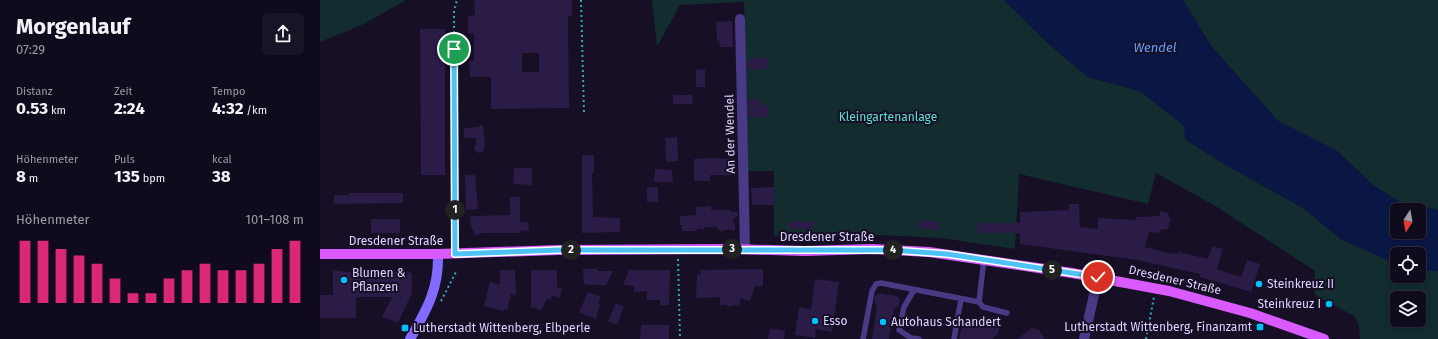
<!DOCTYPE html>
<html lang="de">
<head>
<meta charset="utf-8">
<style>
	:root { --surface:#100b1c; --page:#191425; --text:#f1f3f6; --muted:#9c9ba3; --line:#302b3b; --accent:#db2777 }
	body { margin:0; font-family:"Fira Sans",sans-serif; background:var(--page); color:var(--text); height:100vh; display:flex; flex-direction:column; font-size:15px; white-space:nowrap }
	* { box-sizing:border-box; margin:0 }
	p { font-size:13px; color:var(--muted) }
	.icon { flex:none; width:22px; height:22px; fill:none; stroke:currentColor; stroke-width:2; stroke-linecap:round; stroke-linejoin:round }
	.map { position:relative; flex:1; overflow:hidden }
	.sheet { display:flex; flex-direction:column; background:var(--surface); width:320px }
	.sheet>* { flex:none }
	.needle { width:26px; rotate:191deg }
	.fabs { position:absolute; left:1070px; top:203px; display:grid; gap:8px }
	.fabs a { display:grid; place-items:center; width:36px; height:36px; border-radius:6px; background:var(--surface); box-shadow:0 2px 6px #0003,0 0 0 1px var(--line); font-size:20px }
	.pin { position:absolute; display:grid; place-items:center; width:34px; height:34px; color:#fff; margin:-17px; border:2px solid #fff; border-radius:50%; box-shadow:0 1px 4px #0007 }
	.km { position:absolute; width:20px; height:20px; margin:-10px; border-radius:50%; background:#222; color:#fff; font-size:11px; line-height:20px; text-align:center }
	.round { display:grid; place-items:center; flex:none; width:42px; height:42px; border-radius:6px; background:var(--page) }
	.headline { display:flex; align-items:center; justify-content:space-between; height:68px; padding:0 16px }
	h1 { font-size:22px; font-weight:700; line-height:30px }
	.metrics { display:grid; grid-template-columns:repeat(3,1fr); gap:6px; height:68px; padding:4px 16px }
	.metrics div { display:grid; align-content:center }
	.metrics b { font-size:17px; font-weight:700 }
	.metrics small { font-size:11px; font-weight:400 }
	.metrics p { font-size:11px }
	.chart { height:112px; padding:8px 16px }
	.chart p { display:flex; justify-content:space-between }
	.chart svg { width:100%; height:72px; margin-top:4px; stroke:var(--accent); stroke-width:6 }
	main { display:flex; flex:1; min-height:0 }
	.map>svg:first-child { display:block }
	.green { fill:#122c30; fill-rule:evenodd }
	.water { fill:#0a1744; fill-rule:evenodd }
	.building { fill:#2a1b47; fill-rule:evenodd }
	.lines { fill:none; stroke-linecap:round; stroke-linejoin:round }
	.path { stroke:#2facb7; stroke-width:2; stroke-dasharray:2 3; stroke-linecap:butt }
	.service { stroke:#483a85; stroke-width:5.5 }
	.minor { stroke:#483a85; stroke-width:10 }
	.secondary { stroke:#846bff; stroke-width:10 }
	.primary { stroke:#d95bff; stroke-width:10 }
	.route-casing { stroke:#fff; stroke-width:8 }
	.route { stroke:#4fc3f7; stroke-width:5 }
	.poi-dot { fill:#00c0fe; stroke:#160f26; stroke-width:1.5 }
	.labels { text-anchor:middle; dominant-baseline:central; stroke-width:4; stroke-linejoin:round; paint-order:stroke }
	.park-label { font-size:12px; fill:#5fe0d2; stroke:#160f26 }
	.street-label { font-size:12px; fill:#dfd4ff; stroke:#160f26 }
	.poi-label { font-size:12px; fill:#dfd4ff; stroke:#160f26; text-anchor:start }
	.water-label { font-size:13px; font-style:italic; fill:#629fff; stroke:#160f26 }
</style>
</head>
<body>
<main>
<section class="sheet">
<div class="headline"><div><h1>Morgenlauf</h1><p>07:29</p></div><a class="round"><svg class="icon" aria-label="share" viewBox="0 0 24 24"><path d="M12 15V3M7 8l5-5 5 5M5 13v7h14v-7"/></svg></a></div>
<div class="metrics">
<div><p>Distanz</p><b>0.53<small> km</small></b></div>
<div><p>Zeit</p><b>2:24</b></div>
<div><p>Tempo</p><b>4:32<small> /km</small></b></div>
</div>
<div class="metrics">
<div><p>Höhenmeter</p><b>8<small> m</small></b></div>
<div><p>Puls</p><b>135<small> bpm</small></b></div>
<div><p>kcal</p><b>38</b></div>
</div>
<div class="chart"><p><span>Höhenmeter</span>101–108 m</p>
<svg viewBox="0 0 160 44" preserveAspectRatio="none"><path d="M5 44V6M15 44V6M25 44V11M35 44V15M45 44V20M55 44V29M65 44V38M75 44V38M85 44V29M95 44V24M105 44V20M115 44V24M125 44V24M135 44V20M145 44V11M155 44V6"/></svg>
</div>
</section>
<div class="map">
<svg width="1118" height="339" viewBox="0 0 1118 339">
	<rect width="100%" height="100%" fill="#160f26"/>
	<g class="green">
		<path d="M0 0H86L44 24 0 42Z"/>
		<path d="M332 0H684L732 47 768 77 820 91 865 126V139L899 161 983 208 1022 240 1077 264V276H1099V270L1118 271V339H1040L1039 325 1034 316 995 295V271L897 207 836 173 828 204 699 174 695 249 621 238 560 235 454 236V171H428L424 2 360 5 337 47ZM1077 298H1099V320H1077Z"/>
		<path d="M863 0H1118V210L1078 201 1053 185 1017 151 958 121 891 46Z"/>
	</g>
	<path class="water" d="M684 0H863L891 46 958 121 1017 151 1053 185 1078 201 1118 210V271L1099 270V254H1077V264L1022 240 983 208 899 161 865 139 864 126 820 91 768 77 732 47ZM1077 210H1099V232H1077Z"/>
	<g class="building">
		<path d="M154 0H252V16H248L249 108 171 109V77H150L149 61H154V33H148V16L155 15ZM202 53H219V72H202Z"/>
		<path d="M412 21 413 47H400L399 40 397 41 396 22Z"/>
		<path d="M100 29H125V175H101Z"/>
		<path d="M428 58H447V69L428 70Z"/>
		<path d="M385 69V87H376V70Z"/>
		<path d="M353 95H372L373 104H353Z"/>
		<path d="M428 99H440V105H448V116L429 118Z"/>
		<path d="M160 125H163L165 146 163 152 158 153 154 149 157 138H144V128L159 127Z"/>
		<path d="M357 137 358 161 346 162 345 138Z"/>
		<path d="M262 155H274V173H272L273 217 300 218V232L262 233Z"/>
		<path d="M390 158 414 159 415 175H390V181H374V159Z"/>
		<path d="M194 168H212V185L193 184Z"/>
		<path d="M335 169 352 170 353 182H334Z"/>
		<path d="M145 175H155L158 209 146 210Z"/>
		<rect x="327" y="187" width="11" height="15"/>
		<path d="M454 187 455 205H432L431 188Z"/>
		<path d="M29 193H83V203L14 204V195H29Z"/>
		<path d="M190 197H200V222H208L209 230 200 231V233H161L156 236 151 226 150 216 190 215Z"/>
		<path d="M749 204H759L760 227 778 229V218L816 220V217L840 216V211L849 213 848 217 851 218 848 229 840 230 841 233 829 232 825 247 848 253 858 254 859 252 888 259 892 246 903 249 897 269 921 277 927 260 940 264 931 292 880 277V274L817 260 700 244V233H657V223H700V212L749 210Z"/>
		<path d="M391 206V210H409L411 212H418V216L412 220 415 224V230H403L401 232 396 227H384V229H377V231H362V225H360V216L376 215V207Z"/>
		<rect x="51" y="219" width="29" height="14"/>
		<path d="M599 220 619 222 618 230 598 228Z"/>
		<path d="M494 221 493 229H469V222Z"/>
		<path d="M263 269H278V271H293L286 285H271L264 284Z"/>
		<path d="M443 269V286H435L430 301 421 298 419 305 407 307V305H400V297L376 298 377 275H381L380 270Z"/>
		<path d="M13 270 35 273 89 272 92 274V293L78 323 62 317 72 297H36V318H0V295H13Z"/>
		<path d="M180 270H195L196 296 191 294 187 310 184 309 183 311 164 306 170 282 180 285Z"/>
		<path d="M211 270H237V287L242 288 240 298 232 295 231 300 227 299 221 310 211 307Z"/>
		<path d="M309 270H350L349 305H340V300H327V291L314 292V286L303 285Z"/>
		<path d="M495 279 519 282 512 332 496 329 495 338 475 335 479 307 491 309Z"/>
		<path d="M268 292 281 297 278 303 280 304 276 319 259 312Z"/>
		<path d="M559 293 577 296 580 300 579 306 574 309 569 339H552L557 306 554 302 555 296Z"/>
		<path d="M296 303 304 307 297 325 288 321Z"/>
		<path d="M665 316 674 318 680 325 678 334 671 339H639L643 320 657 322Z"/>
		<path d="M321 325H349V339H320Z"/>
		<path d="M450 328 465 331 464 339H448Z"/>
		<path d="M712 328 719 330 725 339H697Z"/>
	</g>
	<g class="lines">
		<g class="path">
			<path d="M261 0 264 113"/>
			<path d="M135 243 134 11 137 0"/>
			<path d="M358 259 360 339"/>
			<path d="M121 301 136 272"/>
			<path d="M826 339 834 297"/>
		</g>
		<g class="service">
			<path d="M594 290 584 307 579 330 591 338 599 339"/>
			<path d="M659 302 664 259"/>
			<path d="M543 339 552 291 556 284 561 283 659 302 663 307 687 313"/>
			<path d="M634 339 641 299"/>
		</g>
		<g class="minor">
			<path d="M420 19 425 249"/>
			<path d="M764 339 778 277"/>
		</g>
		<path class="secondary" d="M90 339C107 309 119 289 118 254"/>
		<path class="primary" d="M0 254H118L239 250 411 249 485 251 552 249 609 252 752 273 849 291 930 313 1004 339"/>
	</g>
	<g class="lines">
		<g class="route-casing">
			<path id="route" d="M134 49 135 254 239 250H571L627 254 778 277"/>
		</g>
		<use href="#route" class="route"/>
	</g>
	<g class="poi-dot">
		<circle cx="24" cy="280" r="4"/>
		<circle cx="939" cy="284" r="4"/>
		<circle cx="1009" cy="304" r="4"/>
		<circle cx="495" cy="321" r="4"/>
		<circle cx="563" cy="322" r="4"/>
		<rect x="936" y="323" width="8" height="8" rx="2"/>
		<rect x="81" y="324" width="8" height="8" rx="2"/>
	</g>
	<g class="labels">
		<g class="park-label">
			<text x="568" y="117">Kleingartenanlage</text>
		</g>
		<g class="street-label">
			<text transform="translate(410 134) rotate(-91)">An der Wendel</text>
			<text x="507" y="237">Dresdener Straße</text>
			<text x="76" y="241">Dresdener Straße</text>
			<text transform="translate(855 280) rotate(13)">Dresdener Straße</text>
		</g>
		<g class="poi-label">
			<text x="32" y="273">Blumen &amp;<tspan x="32" dy="14">Pflanzen</tspan></text>
			<text x="947" y="284">Steinkreuz II</text>
			<text x="1001" y="304" text-anchor="end">Steinkreuz I</text>
			<text x="503" y="321">Esso</text>
			<text x="571" y="322">Autohaus Schandert</text>
			<text x="932" y="327" text-anchor="end">Lutherstadt Wittenberg, Finanzamt</text>
			<text x="93" y="328">Lutherstadt Wittenberg, Elbperle</text>
		</g>
		<g class="water-label">
			<text x="835" y="47">Wendel</text>
		</g>
	</g>
</svg>
<div class="fabs">
<a><svg class="needle" viewBox="-14 -14 28 28"><path d="M0-13l5 13h-10z" fill="#e53935"/><path d="M0 13l5-13h-10z" fill="#9c9ba3"/></svg></a>
<a><svg class="icon" aria-label="locate" viewBox="0 0 24 24"><circle cx="12" cy="12" r="6"/><path d="M12 2v4M12 18v4M2 12h4M18 12h4"/></svg></a>
<a><svg class="icon" aria-label="layers" viewBox="0 0 24 24"><path d="M12 4l9 5-9 5-9-5zM3 14l9 5 9-5"/></svg></a>
</div>
<div class="pin" style="left:134px;top:49px;background:#1e9e55"><svg class="icon" aria-label="arrive" viewBox="0 0 24 24"><path d="M6 21V4h12l-3 4 3 4H6"/></svg></div>
<div class="pin" style="left:778px;top:277px;background:#d93025"><svg class="icon" aria-label="check" viewBox="0 0 24 24"><path d="M5 12l5 5 9-10"/></svg></div>
<b class="km" style="left:135px;top:210px">1</b>
<b class="km" style="left:251px;top:250px">2</b>
<b class="km" style="left:412px;top:249px">3</b>
<b class="km" style="left:573px;top:250px">4</b>
<b class="km" style="left:732px;top:270px">5</b>
</div>
</main>
</body>
</html>
